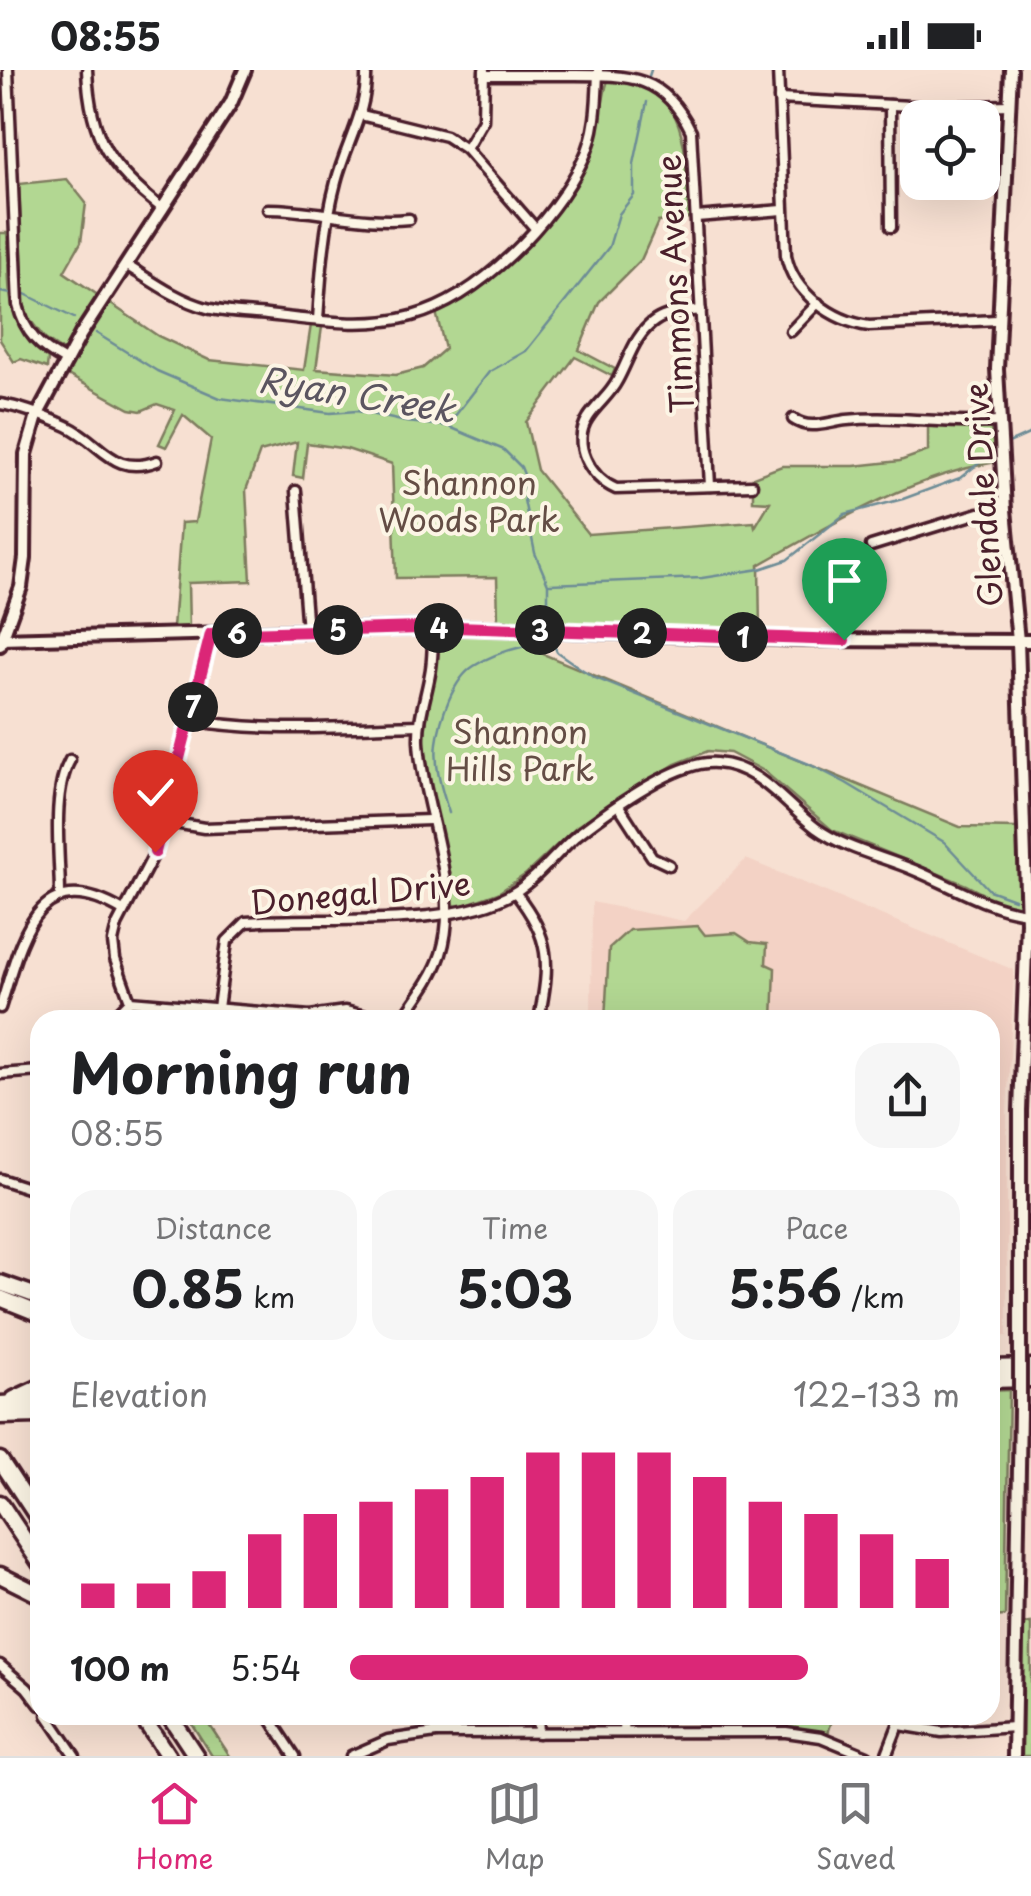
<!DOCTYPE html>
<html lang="en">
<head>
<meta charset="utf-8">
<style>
	:root { --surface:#fff; --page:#f6f6f6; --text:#202124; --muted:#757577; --line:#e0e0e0; --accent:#db2777 }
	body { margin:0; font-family:"Playpen Sans",sans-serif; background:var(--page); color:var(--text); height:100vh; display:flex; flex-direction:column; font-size:38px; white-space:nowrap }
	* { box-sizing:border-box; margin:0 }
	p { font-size:32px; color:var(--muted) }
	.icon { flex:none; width:55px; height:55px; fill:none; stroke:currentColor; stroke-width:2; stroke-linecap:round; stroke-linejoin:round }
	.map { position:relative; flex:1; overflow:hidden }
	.drawer { position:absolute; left:30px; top:940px; width:970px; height:715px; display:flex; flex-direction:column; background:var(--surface); border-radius:30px; box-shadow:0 10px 40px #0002 }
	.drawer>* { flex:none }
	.tools { position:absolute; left:900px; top:30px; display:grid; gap:20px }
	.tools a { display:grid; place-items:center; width:100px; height:100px; border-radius:20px; background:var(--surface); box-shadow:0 10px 40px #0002; font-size:50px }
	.pin { position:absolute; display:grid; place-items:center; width:85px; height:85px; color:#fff; margin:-102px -42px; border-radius:50% 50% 50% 0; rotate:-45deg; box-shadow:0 0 10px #0007 }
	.pin .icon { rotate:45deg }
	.km { position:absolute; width:50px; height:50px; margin:-25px; border-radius:50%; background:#222; color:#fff; font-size:28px; line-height:50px; text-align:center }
	.round { display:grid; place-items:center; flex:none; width:105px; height:105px; border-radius:30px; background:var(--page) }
	.summary { display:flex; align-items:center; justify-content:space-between; height:170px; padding:0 40px }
	h1 { font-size:55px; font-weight:700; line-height:75px }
	.stats { display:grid; grid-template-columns:repeat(3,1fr); gap:15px; height:170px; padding:10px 40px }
	.stats div { display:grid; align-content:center; border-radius:25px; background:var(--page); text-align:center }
	.stats b { font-size:50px; font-weight:700 }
	.stats small { font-size:28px; font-weight:400 }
	.stats p { font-size:28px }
	.chart { height:280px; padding:20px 40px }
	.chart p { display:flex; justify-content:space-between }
	.chart svg { width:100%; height:180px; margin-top:10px; stroke:var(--accent); stroke-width:6 }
	ul { padding:0 40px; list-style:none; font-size:32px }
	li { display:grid; grid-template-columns:160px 120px 1fr; align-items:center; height:75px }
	li i { height:25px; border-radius:12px; background:var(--accent) }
	.status { display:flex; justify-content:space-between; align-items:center; height:70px; padding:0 50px; background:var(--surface); direction:ltr }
	.status svg { height:28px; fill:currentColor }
	.tabs { display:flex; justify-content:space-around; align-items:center; height:140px; border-top:2px solid var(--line); background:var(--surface); font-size:28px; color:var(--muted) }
	.tabs a { display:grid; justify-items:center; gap:5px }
	.tabs .current { color:var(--accent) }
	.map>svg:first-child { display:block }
	.built { fill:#f3d2c5 }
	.green { fill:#b2d792; stroke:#7e7b5e; stroke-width:2.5 }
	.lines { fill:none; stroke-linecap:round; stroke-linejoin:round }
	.stream { stroke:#6d8c96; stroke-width:2.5 }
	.street-casing { stroke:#4a1f2b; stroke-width:15 }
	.secondary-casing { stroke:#4a1f2b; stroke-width:18 }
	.highway-casing { stroke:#4a1f2b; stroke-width:21 }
	.street { stroke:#fcf5e5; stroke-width:8 }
	.secondary { stroke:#fcf5e5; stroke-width:10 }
	.highway { stroke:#fcf5e5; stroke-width:14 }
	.secondary-bridge-casing { stroke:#4a1f2b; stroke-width:18; stroke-linecap:butt }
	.secondary-bridge { stroke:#fcf5e5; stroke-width:10 }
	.route-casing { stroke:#fff; stroke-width:20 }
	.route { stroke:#db2777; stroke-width:12 }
	.labels { text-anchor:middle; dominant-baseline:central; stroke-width:8; stroke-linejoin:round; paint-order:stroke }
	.street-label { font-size:32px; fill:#4a1f2b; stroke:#fcf5e5 }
	.park-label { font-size:32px; fill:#644d45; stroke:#fcf5e5 }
	.water-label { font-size:35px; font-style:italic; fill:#5b5560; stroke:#fcf5e5 }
</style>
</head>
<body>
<div class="status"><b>08:55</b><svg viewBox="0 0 49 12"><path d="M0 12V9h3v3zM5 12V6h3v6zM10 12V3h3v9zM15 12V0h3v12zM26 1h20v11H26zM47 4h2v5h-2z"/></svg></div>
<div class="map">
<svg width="1031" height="1686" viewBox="0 0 1031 1686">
	<rect width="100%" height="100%" fill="#f7e0d2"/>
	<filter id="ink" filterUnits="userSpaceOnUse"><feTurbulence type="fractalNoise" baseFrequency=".01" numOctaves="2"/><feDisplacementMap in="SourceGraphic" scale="20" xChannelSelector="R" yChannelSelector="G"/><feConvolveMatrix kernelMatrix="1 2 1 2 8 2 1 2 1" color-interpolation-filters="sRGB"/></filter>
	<g filter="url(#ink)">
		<path class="built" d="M746 789 1014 900 1007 1042V1266L990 1267V950H591L592 832 684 851Z"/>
		<g class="green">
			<path d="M608 10C691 5 686 90 690 148L658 152 641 190 599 232 579 280 615 299 612 306 575 287 526 352 537 400 588 464 754 452 755 457 770 432 753 431V407L782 396H854L900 391 928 381V354L991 359 996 392C909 407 835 452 759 495L760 562 498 551 497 507 396 508 392 394 347 379 307 373 303 408 293 406 297 372 260 382 246 420 251 511 188 513 189 557 173 558 181 453 195 452 211 369 183 345 166 377 159 374 175 340 157 334 141 341 130 339 66 304 75 289 45 269 28 247 24 234 19 114 67 109 86 133 81 172 64 202 158 266 209 290 304 300 311 255 322 257 316 299 396 305 423 298 445 279 436 242C495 210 566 150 591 85 601 61 600 34 608 10Z"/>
			<path d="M0 163H7C11 221 1 248 48 289L47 298 21 289 14 292 0 270Z"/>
			<path d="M440 562 536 565 538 582 960 757 1017 758 1019 836H1006L966 815 832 760 764 701 730 683 708 681 675 694 577 756 526 804 498 823 458 837 454 835 449 800 430 721 424 669Z"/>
			<path d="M698 856 705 865 736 863 750 872 767 874 766 894 775 898 773 950H605L609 878 629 860Z"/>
			<path d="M1009 1320 1005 1546 990 1547V1321Z"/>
			<path d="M1031 1553V1686H1022V1554Z"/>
			<path d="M186 1645H203L230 1686H212Z"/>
			<path d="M711 1645H834L828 1663 789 1656H711Z"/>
		</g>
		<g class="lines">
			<g class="stream">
				<path d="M649 6 651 0"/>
				<path d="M0 222 12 224"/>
				<path d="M23 223 74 248"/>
				<path d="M96 263 157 301 220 328 330 343 357 341 406 352 447 356 504 380 521 397 525 407 524 430 535 483 548 514V550"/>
				<path d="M448 355 489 302 526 281 609 177 619 144 634 125V94L647 32"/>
				<path d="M1004 375 1031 363"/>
				<path d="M550 514 702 508 760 499 787 490 845 444 903 429 960 408 997 379"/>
				<path d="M550 567 557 582 593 607 809 694 846 713 944 772 989 820 1014 829"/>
				<path d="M449 743C442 721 434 696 437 673 440 649 453 609 474 596 496 582 525 575 550 572"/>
			</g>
			<g class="street-casing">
				<g id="street">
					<path d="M8 0 18 235C25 264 40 277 65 291"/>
					<path d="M87 0C90 68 109 98 163 139"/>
					<path d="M778 0 786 185C793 223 833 251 869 256L997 250"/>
					<path d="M484 5C514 5 543 5 572 5 628 5 664 4 691 61L710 416"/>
					<path d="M779 29 930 37 1010 35"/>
					<path d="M890 35 891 157"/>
					<path d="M361 45 446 66 466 79 535 158"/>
					<path d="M466 79 483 50 484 0"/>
					<path d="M268 139C316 139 362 154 409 149"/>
					<path d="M696 147 783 140"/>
					<path d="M126 195C152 211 177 230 207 238 226 243 247 243 267 245 315 250 365 259 412 246 479 228 554 151 583 90 597 62 597 30 598 0"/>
					<path d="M701 240C686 242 668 242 655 251 634 265 629 290 617 311 610 325 596 335 588 348 571 374 590 408 616 419L752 415"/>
					<path d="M318 250C321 204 324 157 336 112 346 73 368 41 366 0"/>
					<path d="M791 261 818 233"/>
					<path d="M0 334C22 337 47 347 67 356 103 373 112 407 157 391"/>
					<path d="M793 349C810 361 828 352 847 350 898 345 948 355 999 352"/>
					<path d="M296 421 307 561"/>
					<path d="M871 476 979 443 1005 440"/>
					<path d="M190 650C266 663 342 657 419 655"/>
					<path d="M619 736 652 787 669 795"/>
					<path d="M163 751 204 758 430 750"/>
					<path d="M515 822C552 870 550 892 539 950"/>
					<path d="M60 825C60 785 51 724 70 690"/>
					<path d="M130 931 115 889 113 872 117 855 155 782 211 564"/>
					<path d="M0 938C21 872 35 789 123 841"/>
					<path d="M218 938 227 871 246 852C320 846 454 860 515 822 539 807 556 783 577 765 608 741 677 690 716 693 759 696 784 734 816 758 845 779 881 786 914 800 951 815 986 838 1026 843"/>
					<path d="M111 950 130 931 310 946 345 941 382 950"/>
					<path d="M402 950C416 929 433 908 441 884 462 817 423 741 419 672 418 648 426 627 430 604 433 590 433 573 433 558"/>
					<path d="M0 1004 40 1001"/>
					<path d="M0 1109 40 1122"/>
					<path d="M0 1595 27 1618 40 1635"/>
					<path d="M47 1645 75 1686"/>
					<path d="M268 1645 295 1686"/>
					<path d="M435 1645 436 1663"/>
					<path d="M537 1645 538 1663"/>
					<path d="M900 1655 942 1662 1014 1657"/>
					<path d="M624 1662 625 1645"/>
					<path d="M351 1686 388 1670 436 1663 786 1662 821 1667 867 1686"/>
					<path d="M886 1686 902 1645"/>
				</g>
			</g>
			<g class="secondary-casing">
				<g id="secondary">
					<path d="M1011 0 997 299 1005 440 1018 571 1027 852 1020 1041V1271"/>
					<path d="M0 569 456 557 803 570 1031 571"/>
					<path d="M0 575 21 517 25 488 26 384 37 346 81 264 231 33 245 0"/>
					<path d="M1014 1686 1020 1340"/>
				</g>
			</g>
			<g class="highway-casing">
				<g id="highway">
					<path d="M0 1213 40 1227"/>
					<path d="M0 1228 40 1244"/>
					<path d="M990 1298 1031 1297"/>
					<path d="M990 1310 1031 1309"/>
					<path d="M14 1329 40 1317"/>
					<path d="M0 1334 40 1332"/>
					<path d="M0 1346 40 1345"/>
					<path d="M0 1390 40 1451"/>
					<path d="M0 1433 40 1493"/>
					<path d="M0 1505 40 1525"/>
					<path d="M141 1645 168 1686"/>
					<path d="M169 1645 196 1686"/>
				</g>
			</g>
			<use href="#street" class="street"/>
			<use href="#secondary" class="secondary"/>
			<use href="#highway" class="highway"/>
			<g class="secondary-bridge-casing">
				<path id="secondary-bridge" d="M1020 1271V1340"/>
			</g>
			<use href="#secondary-bridge" class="secondary-bridge"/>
		</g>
	</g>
	<g class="lines" filter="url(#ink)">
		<g class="route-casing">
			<path id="route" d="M155 782 211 564 456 557 844 570"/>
		</g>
		<use href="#route" class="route"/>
	</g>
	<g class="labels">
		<g class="street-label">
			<text transform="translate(674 214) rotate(-93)">Timmons Avenue</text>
			<text transform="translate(982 425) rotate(-94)">Glendale Drive</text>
			<text transform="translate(360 822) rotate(-5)">Donegal Drive</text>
		</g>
		<g class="park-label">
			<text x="469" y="412">Shannon<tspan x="469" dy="37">Woods Park</tspan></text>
			<text x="520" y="661">Shannon<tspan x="520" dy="37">Hills Park</tspan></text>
		</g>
		<g class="water-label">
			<text transform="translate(357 323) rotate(9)">Ryan Creek</text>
		</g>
	</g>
</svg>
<div class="tools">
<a><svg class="icon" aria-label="locate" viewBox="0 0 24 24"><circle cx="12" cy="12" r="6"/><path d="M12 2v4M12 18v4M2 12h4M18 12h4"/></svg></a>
</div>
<div class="pin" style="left:844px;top:570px;background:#1e9e55"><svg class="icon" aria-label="arrive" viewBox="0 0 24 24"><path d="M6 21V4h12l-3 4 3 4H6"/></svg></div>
<div class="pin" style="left:155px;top:782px;background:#d93025"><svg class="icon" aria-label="check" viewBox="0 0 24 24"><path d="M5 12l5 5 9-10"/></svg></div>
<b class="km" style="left:743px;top:567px">1</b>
<b class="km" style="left:642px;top:563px">2</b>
<b class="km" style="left:540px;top:560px">3</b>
<b class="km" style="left:439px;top:558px">4</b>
<b class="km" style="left:338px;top:560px">5</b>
<b class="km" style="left:237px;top:563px">6</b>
<b class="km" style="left:193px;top:637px">7</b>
<section class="drawer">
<div class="summary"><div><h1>Morning run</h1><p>08:55</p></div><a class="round"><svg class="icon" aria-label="share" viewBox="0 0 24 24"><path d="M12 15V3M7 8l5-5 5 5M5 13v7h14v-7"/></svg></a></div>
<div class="stats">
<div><p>Distance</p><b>0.85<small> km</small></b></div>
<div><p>Time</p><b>5:03</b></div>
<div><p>Pace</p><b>5:56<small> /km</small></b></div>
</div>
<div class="chart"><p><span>Elevation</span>122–133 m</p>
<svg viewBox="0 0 160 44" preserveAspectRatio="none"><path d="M5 44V38M15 44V38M25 44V35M35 44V26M45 44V21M55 44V18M65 44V15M75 44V12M85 44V6M95 44V6M105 44V6M115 44V12M125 44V18M135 44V21M145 44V26M155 44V32"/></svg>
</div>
<ul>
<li><b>100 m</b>5:54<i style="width:75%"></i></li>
</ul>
</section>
</div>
<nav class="tabs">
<a class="current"><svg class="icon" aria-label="home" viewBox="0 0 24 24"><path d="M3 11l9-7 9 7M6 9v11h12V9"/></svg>Home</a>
<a><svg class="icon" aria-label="map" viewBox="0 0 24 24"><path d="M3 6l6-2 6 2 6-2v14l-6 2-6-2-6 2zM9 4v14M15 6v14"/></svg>Map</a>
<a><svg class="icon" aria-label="saved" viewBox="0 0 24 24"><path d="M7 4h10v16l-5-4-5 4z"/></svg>Saved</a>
</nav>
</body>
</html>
